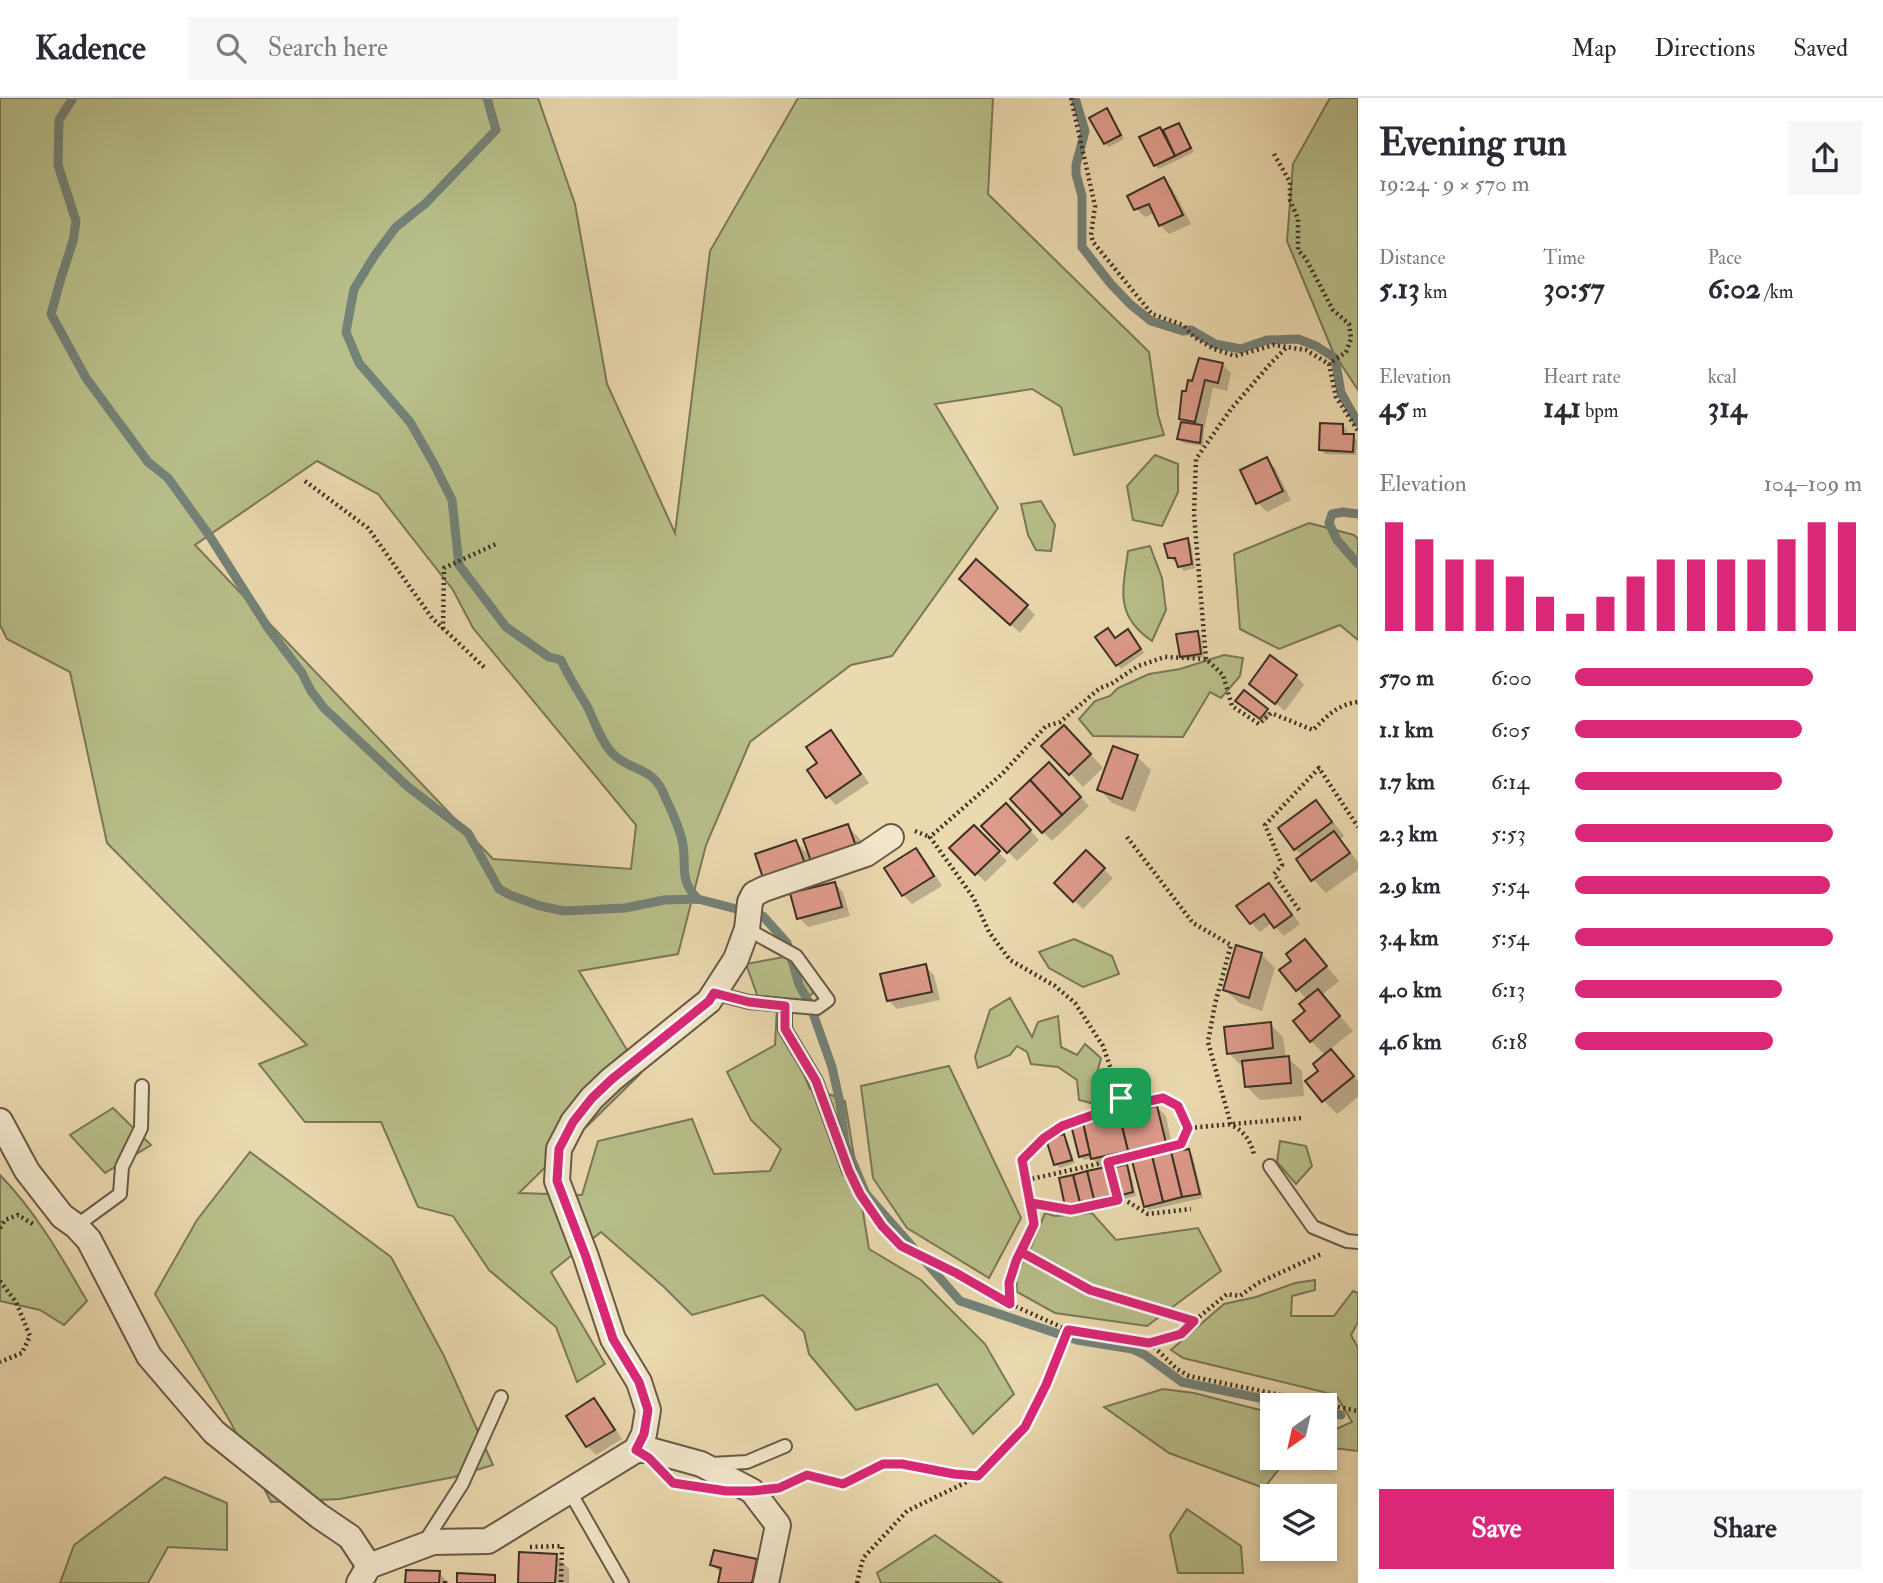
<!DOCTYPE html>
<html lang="en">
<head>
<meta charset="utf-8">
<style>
	:root { --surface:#fff; --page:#f7f7f7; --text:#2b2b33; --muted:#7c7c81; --line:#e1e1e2; --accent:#db2777 }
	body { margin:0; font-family:"IM FELL Double Pica",serif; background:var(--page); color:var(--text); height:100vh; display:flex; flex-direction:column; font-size:26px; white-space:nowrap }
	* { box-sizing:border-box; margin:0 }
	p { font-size:23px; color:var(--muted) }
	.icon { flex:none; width:38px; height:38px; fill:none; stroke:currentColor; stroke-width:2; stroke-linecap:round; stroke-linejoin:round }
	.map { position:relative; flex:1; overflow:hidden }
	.drawer { display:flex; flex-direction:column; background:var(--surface); width:525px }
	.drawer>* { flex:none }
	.needle { width:46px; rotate:214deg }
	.buttons { position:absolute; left:1260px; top:1295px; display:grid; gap:14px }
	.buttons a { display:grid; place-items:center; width:77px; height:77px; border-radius:0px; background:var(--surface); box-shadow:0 4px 10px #0003; font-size:35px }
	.pin { position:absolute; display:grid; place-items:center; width:60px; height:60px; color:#fff; margin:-30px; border-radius:14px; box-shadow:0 4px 10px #0006 }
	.round { display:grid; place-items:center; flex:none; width:74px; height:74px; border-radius:0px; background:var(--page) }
	.head { display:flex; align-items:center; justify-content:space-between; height:119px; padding:0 21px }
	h1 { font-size:38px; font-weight:800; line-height:52px }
	.metrics { display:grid; grid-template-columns:repeat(3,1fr); gap:10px; height:119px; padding:7px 21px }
	.metrics div { display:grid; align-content:center }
	.metrics b { font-size:30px; font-weight:800 }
	.metrics small { font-size:19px; font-weight:400 }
	.metrics p { font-size:19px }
	.chart { height:196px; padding:14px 21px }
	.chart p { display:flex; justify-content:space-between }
	.chart svg { width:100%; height:126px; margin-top:7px; stroke:var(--accent); stroke-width:6 }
	.cta { display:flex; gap:14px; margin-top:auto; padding:14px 21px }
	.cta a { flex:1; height:80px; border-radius:0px; background:var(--accent); color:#fff; font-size:28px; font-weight:800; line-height:80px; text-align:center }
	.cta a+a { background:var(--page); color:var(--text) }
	ul { padding:0 21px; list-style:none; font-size:23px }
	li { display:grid; grid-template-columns:112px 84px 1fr; align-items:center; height:52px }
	li i { height:18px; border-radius:9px; background:var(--accent) }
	header { display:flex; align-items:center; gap:42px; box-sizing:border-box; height:98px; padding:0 35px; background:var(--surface); border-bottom:2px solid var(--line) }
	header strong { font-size:33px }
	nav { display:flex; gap:38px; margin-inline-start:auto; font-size:24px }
	.search { width:490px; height:63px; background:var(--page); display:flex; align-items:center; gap:18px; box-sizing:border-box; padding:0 24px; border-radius:0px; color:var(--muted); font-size:26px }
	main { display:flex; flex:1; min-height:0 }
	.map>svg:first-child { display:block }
	.green { fill:#b8bf8a; stroke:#7a7758; stroke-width:2; fill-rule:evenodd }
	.shadow { fill:#0003 }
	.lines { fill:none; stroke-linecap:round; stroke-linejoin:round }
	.stream { stroke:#748278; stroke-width:9 }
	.building { fill:#de9b8b; stroke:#3d2f25; stroke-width:2 }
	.service-casing { stroke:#685a48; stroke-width:16 }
	.minor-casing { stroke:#685a48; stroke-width:28 }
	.path { stroke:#3d2f25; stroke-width:4.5; stroke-dasharray:2 3.5; stroke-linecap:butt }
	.service { stroke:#f2e6cb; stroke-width:12 }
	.minor { stroke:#f2e6cb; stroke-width:24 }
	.route-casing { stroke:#fff; stroke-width:14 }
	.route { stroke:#db2777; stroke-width:9 }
</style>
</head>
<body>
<header>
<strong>Kadence</strong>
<div class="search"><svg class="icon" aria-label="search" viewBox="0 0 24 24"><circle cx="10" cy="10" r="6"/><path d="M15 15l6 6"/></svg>Search here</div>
<nav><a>Map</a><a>Directions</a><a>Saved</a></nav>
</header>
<main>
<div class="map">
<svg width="1358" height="1485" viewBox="0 0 1358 1485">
	<rect width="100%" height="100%" fill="#ebd9af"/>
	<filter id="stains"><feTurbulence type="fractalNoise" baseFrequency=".00286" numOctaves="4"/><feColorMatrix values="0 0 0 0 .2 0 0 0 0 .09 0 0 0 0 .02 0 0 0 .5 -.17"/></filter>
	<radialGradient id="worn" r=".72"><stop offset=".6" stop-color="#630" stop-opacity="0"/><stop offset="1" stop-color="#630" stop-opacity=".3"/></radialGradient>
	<g class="green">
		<path d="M0 0H538L575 106 607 286 675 435 710 153 798 0H993L988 96 1149 254 1158 317 1164 337 1074 357 1061 309 1032 291 935 306 998 410 892 558 851 567 750 644 706 747 678 856 579 873 641 975 519 1095 582 1097 598 1043 692 1021 714 1076 770 1073 781 1051 751 1022 727 974 775 947 777 910 759 902 746 866 800 856 821 887 790 917 795 956 810 991 824 994 845 1003 869 1151 921 1182 985 1246 1014 1296 973 1336 937 1286 856 1312 809 1256 804 1234 763 1197 692 1217 664 1189 601 1134 551 1174 605 1266 577 1284 556 1229 489 1172 453 1118 418 1109 381 1024H305L259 966 307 947 107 745 70 574 7 541 0 527ZM317 363 378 396 453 492 473 530 636 727 631 771 493 761 195 447Z"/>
		<path d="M1330 0H1358V292L1333 254 1287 143 1293 66Z"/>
		<path d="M1155 357 1178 366V394L1162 428 1133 422 1127 388Z"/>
		<path d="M1041 403 1055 427 1051 453 1036 452 1028 437 1021 406Z"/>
		<path d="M1309 425 1354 437 1358 441V542L1340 527 1279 551 1240 531 1234 456Z"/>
		<path d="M1150 448 1162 480 1166 512 1152 543C1114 517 1123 492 1128 453Z"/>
		<path d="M1224 557 1243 560 1240 578 1221 600 1210 594 1183 639 1093 638 1079 621 1095 603 1110 598 1118 590 1149 576 1180 571Z"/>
		<path d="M1074 841 1112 858 1119 876 1083 889 1049 870 1039 854Z"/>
		<path d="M1010 900 1032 939 1038 924 1058 918 1061 949 1077 957 1085 946 1101 960 1097 975 1098 993 1091 1005 1079 1002 1077 982 1058 969 1031 966 1027 954 1017 948 1010 957 978 970 975 959 990 912Z"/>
		<path d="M949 968 1021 1120 989 1180 907 1130 873 1080 861 988Z"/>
		<path d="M113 1010 151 1047 105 1075 70 1037Z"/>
		<path d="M1280 1043 1306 1048 1312 1068 1296 1086 1277 1064Z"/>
		<path d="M250 1054 391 1159 444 1258 493 1367 454 1379 340 1401 271 1404 231 1325 155 1196 197 1122Z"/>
		<path d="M0 1077C36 1114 61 1158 87 1203L64 1227 40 1212 0 1203Z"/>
		<path d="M1045 1115 1055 1118 1092 1115 1116 1142 1198 1130 1221 1173 1147 1228 1055 1215 1017 1194 1016 1177 1031 1149Z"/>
		<path d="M1315 1182V1192L1292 1198 1291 1218H1334L1353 1193 1358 1195V1224L1351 1237 1358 1250V1353L1325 1349V1328L1336 1331 1352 1324 1336 1297 1183 1260 1171 1252 1224 1206 1256 1199 1295 1185Z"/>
		<path d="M1163 1291 1194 1295 1272 1315V1360H1288L1264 1390 1169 1355 1104 1309Z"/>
		<path d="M165 1379 227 1405V1452L168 1449 148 1485H60L74 1447Z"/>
		<path d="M1187 1411 1241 1448 1243 1475H1178L1170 1437Z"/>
		<path d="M935 1437 1002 1485H881L877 1475Z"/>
	</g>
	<g class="shadow">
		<path d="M1107 12 1111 16 1124 41 1109 49 1105 45Z"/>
		<path d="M1178 27 1182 31 1194 54 1159 71 1155 67 1160 31 1163 34Z"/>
		<path d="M1163 81 1172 90 1191 126 1169 136 1160 127 1155 115 1145 119 1136 110Z"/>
		<path d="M1222 266 1231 275 1227 293 1213 290 1204 332 1203 348 1183 345 1179 341 1187 327 1181 320 1187 295Z"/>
		<path d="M1343 328 1347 332 1346 338H1353L1357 342 1356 357 1325 356 1321 352Z"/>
		<path d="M1266 361 1275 370 1291 402 1267 414 1258 405 1242 372Z"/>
		<path d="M1187 442 1191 446 1195 470 1184 473 1180 468 1178 463H1174L1169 459Z"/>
		<path d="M970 489 1026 508 1035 517 1020 535Z"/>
		<path d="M1197 535 1201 539 1204 559 1186 562 1182 558Z"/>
		<path d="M1131 537 1144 555 1121 571 1098 539 1115 542Z"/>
		<path d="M1296 578 1304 587 1285 613 1251 586Z"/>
		<path d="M1242 606 1267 613 1270 617 1265 624Z"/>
		<path d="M830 635 839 643 869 685 836 707 828 699 820 666Z"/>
		<path d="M1078 642 1103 670 1083 689 1070 675Z"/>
		<path d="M1137 659 1151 672 1135 714 1112 705 1099 691Z"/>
		<path d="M1058 675 1089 708 1052 743 1043 734Z"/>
		<path d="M1316 705 1329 718 1344 738 1340 741 1358 764V772L1326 795 1313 781 1303 758 1295 751Z"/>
		<path d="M1015 716 1039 742 1017 763 1008 754Z"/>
		<path d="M847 728 861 742 869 764 818 782 757 757 796 744 812 760Z"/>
		<path d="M974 729 1007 763 985 784 952 750Z"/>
		<path d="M916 752 925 761 942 788 912 806 903 797Z"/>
		<path d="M1086 754 1113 780 1083 811 1056 785Z"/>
		<path d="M835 786 843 794 850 818 808 829 799 820Z"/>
		<path d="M1269 787 1278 796 1300 826 1284 838 1272 825 1260 834 1251 825Z"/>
		<path d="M1305 843 1339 883 1322 897 1353 933 1329 952 1358 983V999L1337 1016 1324 1003 1320 973 1326 958 1311 943 1307 913V902L1282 873 1294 863Z"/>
		<path d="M1261 856 1275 870 1262 913 1239 905 1225 892Z"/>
		<path d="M925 868 934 877 940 902 897 911 888 902Z"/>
		<path d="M1270 926 1283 939 1286 960H1288L1302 973 1304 998 1260 1002 1246 988 1244 968H1242L1228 955Z"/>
		<path d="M1157 1009 1166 1018 1174 1056 1188 1052 1192 1056 1203 1100 1149 1112 1145 1108 1134 1062 1103 1069 1110 1075 1115 1101 1071 1111 1067 1107 1104 1071 1092 1060 1084 1062 1080 1058Z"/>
		<path d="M1063 1038 1067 1042 1075 1065 1060 1070 1056 1066Z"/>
		<path d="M1126 1068 1130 1072 1136 1098 1123 1101 1119 1097Z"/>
		<path d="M594 1302 603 1311 622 1341 596 1357 587 1348 568 1318Z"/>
		<path d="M556 1458 569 1471V1485H520Z"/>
		<path d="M756 1462 765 1471 763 1485H720L722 1476 712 1467Z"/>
		<path d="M439 1475 449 1485H407Z"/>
	</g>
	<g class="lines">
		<g class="stream">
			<path d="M73 0 59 22 58 67 76 123 73 143 61 180 51 216 86 280 148 364 168 380 209 437 268 530 302 575 311 593 324 610 407 688 468 735 499 791 510 797 540 808 564 813 625 810 664 802 698 801 763 818 787 845 799 887 809 904 832 969 840 1005 845 1046 866 1096 960 1203 1077 1242 1132 1251 1145 1257 1182 1284 1293 1307"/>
			<path d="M487 0 496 32 426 105 396 129 375 157 354 191 346 234 359 265 410 324 434 366 452 402 459 467 506 529 549 559 561 562C568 578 578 593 587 608 595 624 600 642 612 655 629 673 650 668 662 692 669 708 678 725 682 742 688 766 677 781 698 801"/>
			<path d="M1075 0 1085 33 1076 67V76L1082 98V149L1110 185 1130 206 1151 223 1183 233 1191 232 1215 246 1241 251 1267 242 1298 241 1316 248 1335 260 1341 295 1358 325"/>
			<path d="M1358 416 1343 414 1332 416 1329 425 1337 442 1358 466"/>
			<path d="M1325 1314 1341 1317"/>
		</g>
	</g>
	<g class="building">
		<path d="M1107 10 1121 37 1104 46 1089 20Z"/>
		<path d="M1179 25 1191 50 1175 58 1163 32Z"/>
		<path d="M1160 29 1175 58 1154 68 1139 39Z"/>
		<path d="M1164 79 1183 117 1159 128 1149 106 1134 112 1127 98Z"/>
		<path d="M1199 260 1223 265 1218 285 1205 282 1195 324 1179 321 1182 293H1186L1188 282 1192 283Z"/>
		<path d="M1181 324 1202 327 1200 345 1177 341Z"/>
		<path d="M1320 325 1343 326V336H1354L1353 354 1319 352Z"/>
		<path d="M1267 359 1283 393 1256 406 1240 372Z"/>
		<path d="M1188 440 1192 466 1178 469 1175 460H1168L1164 446Z"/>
		<path d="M976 461 1028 507 1010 527 959 481Z"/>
		<path d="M1108 530 1115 540 1128 531 1141 551 1116 568 1095 539Z"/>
		<path d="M1198 533 1201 556 1180 559 1176 536Z"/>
		<path d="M1270 557 1297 577 1275 606 1249 586Z"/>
		<path d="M1244 592 1268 611 1260 621 1235 603Z"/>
		<path d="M1064 627 1091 656 1069 677 1041 648Z"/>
		<path d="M831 632 861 676 826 700 807 672 817 665 806 649Z"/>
		<path d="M1113 648 1138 657 1122 701 1097 692Z"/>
		<path d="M1049 664 1081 699 1062 717 1030 682Z"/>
		<path d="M1030 682 1062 717 1042 735 1010 701Z"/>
		<path d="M1316 702 1332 724 1294 752 1278 730Z"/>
		<path d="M1006 705 1031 732 1007 755 981 728Z"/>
		<path d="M848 726 857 751 812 766 803 741Z"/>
		<path d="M974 727 1000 753 975 777 949 750Z"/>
		<path d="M1334 733 1350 755 1311 783 1296 761Z"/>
		<path d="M796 742 806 768 764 783 755 756Z"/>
		<path d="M916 750 934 778 902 798 884 770Z"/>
		<path d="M1086 752 1105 770 1073 804 1054 785Z"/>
		<path d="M835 784 842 809 797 821 790 795Z"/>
		<path d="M1269 785 1292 817 1274 830 1264 816 1250 826 1236 808Z"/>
		<path d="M1305 841 1327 868 1296 893 1279 872 1291 863 1286 856Z"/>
		<path d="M1236 847 1262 855 1249 900 1223 892Z"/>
		<path d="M926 866 932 894 887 903 880 876Z"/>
		<path d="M1318 891 1340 918 1310 944 1293 923 1305 913 1299 906Z"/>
		<path d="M1271 924 1273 950 1227 956 1224 929Z"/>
		<path d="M1331 951 1354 978 1322 1004 1305 983 1318 973 1313 966Z"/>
		<path d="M1289 958 1291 985 1245 989 1242 963Z"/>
		<path d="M1157 1008 1166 1045 1128 1053 1119 1016Z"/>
		<path d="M1119 1016 1128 1053 1091 1061 1083 1025Z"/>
		<path d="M1083 1025 1090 1056 1079 1059 1071 1027Z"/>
		<path d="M1064 1036 1072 1062 1054 1067 1046 1041Z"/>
		<path d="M1189 1051 1200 1096 1182 1099 1171 1054Z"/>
		<path d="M1171 1054 1182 1099 1163 1104 1152 1058Z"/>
		<path d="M1152 1058 1163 1104 1144 1109 1132 1063Z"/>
		<path d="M1127 1066 1133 1094 1118 1098 1112 1070Z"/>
		<path d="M1106 1069 1112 1097 1094 1102 1087 1073Z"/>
		<path d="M1087 1073 1094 1102 1080 1105 1073 1077Z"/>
		<path d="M1073 1077 1080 1105 1065 1108 1059 1080Z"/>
		<path d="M594 1300 615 1332 586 1349 566 1318Z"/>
		<path d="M714 1452 757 1461 752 1485H718L721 1470 710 1467Z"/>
		<path d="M519 1454 557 1456 555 1485H518Z"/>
		<path d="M406 1472 440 1473 439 1485H405Z"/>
		<path d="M457 1475 495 1477V1485H457Z"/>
	</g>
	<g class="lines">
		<g class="service-casing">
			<g id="service">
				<path d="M714 895 749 904 817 910 828 902 796 858 747 831"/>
				<path d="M785 908V931L816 983 849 1073"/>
				<path d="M1270 1068 1313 1129 1347 1143 1358 1144"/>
				<path d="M76 1128 120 1096 122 1069 141 1030 142 988"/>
				<path d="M711 1366 747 1364 785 1348"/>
				<path d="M570 1394 622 1485"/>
				<path d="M424 1445 462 1386 501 1299"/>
			</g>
		</g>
		<g class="minor-casing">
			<g id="minor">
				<path d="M0 1023 27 1073 62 1118 76 1128 89 1142 149 1258 214 1334 319 1418 350 1439 369 1468"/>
				<path d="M636 1352H650L701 1366 752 1393 778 1427 766 1485"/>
				<path d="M359 1485 369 1468 433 1444 488 1443 636 1352 644 1336 648 1312 639 1284 613 1241 586 1159 557 1083 559 1051 573 1024 592 1000 612 981 709 903 736 861 747 831 750 804 754 796 764 791 866 756 891 739"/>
			</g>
		</g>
		<g class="path">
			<path d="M1071 0 1095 108 1091 137 1093 144 1152 216 1183 227 1194 239 1214 251 1235 258 1274 247 1306 252 1329 266 1336 299 1358 333"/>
			<path d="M1274 56 1290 84V102L1298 121V152L1306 161 1333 212 1349 226 1351 241 1346 254 1329 266"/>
			<path d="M305 383 368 430 432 520 485 570"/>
			<path d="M443 531 444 470 496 446"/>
			<path d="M1206 561 1194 416 1196 361 1231 311 1271 265 1287 249"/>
			<path d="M915 733 930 739"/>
			<path d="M1127 739 1193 825 1231 847 1215 906 1208 944 1231 1027C1244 1033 1251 1043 1254 1057"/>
			<path d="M1299 812 1274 776 1282 767 1265 727 1319 670 1358 729"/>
			<path d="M1121 1000 1103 948 1075 905 1055 888 1010 862 989 834 973 799 930 739 1002 676 1046 628 1060 624 1100 590 1111 586 1138 568 1165 559 1206 561 1223 577 1232 608 1259 626 1271 615 1313 632C1326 619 1338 606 1358 604"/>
			<path d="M1301 1020 1188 1030 1178 1008 1163 1000 1140 1005 1121 1000 1104 1013 1062 1028 1044 1040 1022 1062 1034 1126 1016 1163 1009 1185 1010 1206 1068 1232 1149 1245 1181 1236 1194 1223 1227 1196 1240 1198 1258 1185 1323 1155"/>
			<path d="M1108 1064 1118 1102"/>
			<path d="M1027 1082 1181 1047 1188 1030"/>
			<path d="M858 1091 882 1128 901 1148 955 1175 1009 1206"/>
			<path d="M1031 1105 1071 1112 1108 1103 1125 1102 1148 1116 1191 1111"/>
			<path d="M0 1130 5 1122 18 1117 33 1126"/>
			<path d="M1021 1154 1090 1192 1194 1223"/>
			<path d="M0 1183 16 1204 30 1238 22 1255 0 1264"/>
			<path d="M1150 1245 1177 1271 1189 1278 1358 1313"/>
			<path d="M781 1389 807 1377 843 1386 883 1366H902L954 1376 977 1379"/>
			<path d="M530 1449 562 1448 561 1485"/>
			<path d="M445 1485V1482"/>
			<path d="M857 1485 863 1460 907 1413 977 1379 1025 1329 1047 1288 1068 1232"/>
		</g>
		<use href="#service" class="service"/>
		<use href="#minor" class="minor"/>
	</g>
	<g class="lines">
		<g class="route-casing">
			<path id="route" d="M1121 1000 1104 1013 1062 1028 1044 1040 1022 1062 1034 1126 1016 1163 1009 1185 1010 1206 956 1175 901 1148 882 1128 860 1096 849 1073 816 983 785 931V908L749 904 714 895 709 903 612 981 592 1000 573 1024 559 1051 557 1083 586 1159 613 1241 639 1284 648 1312 644 1336 636 1352 649 1360 673 1385 726 1393H752L779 1390 807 1377 843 1386 883 1366H902L954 1376 978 1378 1025 1329 1046 1287 1068 1232 1149 1245 1181 1236 1194 1223 1090 1192 1021 1154 1034 1126 1031 1105 1071 1112 1118 1102 1108 1064 1181 1046 1188 1030 1178 1008 1163 1000 1140 1005 1121 1000"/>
		</g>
		<use href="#route" class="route"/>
	</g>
	<rect width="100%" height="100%" filter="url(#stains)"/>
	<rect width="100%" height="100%" fill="url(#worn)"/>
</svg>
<div class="buttons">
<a><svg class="needle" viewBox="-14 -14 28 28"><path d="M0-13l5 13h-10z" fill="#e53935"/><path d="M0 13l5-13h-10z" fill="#7c7c81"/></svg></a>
<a><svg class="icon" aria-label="layers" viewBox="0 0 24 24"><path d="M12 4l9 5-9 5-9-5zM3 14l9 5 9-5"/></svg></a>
</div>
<div class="pin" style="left:1121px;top:1000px;background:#1e9e55"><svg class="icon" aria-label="arrive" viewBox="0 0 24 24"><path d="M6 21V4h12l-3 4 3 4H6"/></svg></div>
</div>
<section class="drawer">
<div class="head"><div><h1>Evening run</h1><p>19:24 · 9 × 570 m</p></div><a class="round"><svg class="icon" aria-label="share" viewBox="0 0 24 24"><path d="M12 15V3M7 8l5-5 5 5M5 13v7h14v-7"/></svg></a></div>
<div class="metrics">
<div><p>Distance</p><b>5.13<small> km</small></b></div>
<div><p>Time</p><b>30:57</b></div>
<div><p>Pace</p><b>6:02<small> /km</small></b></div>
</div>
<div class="metrics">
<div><p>Elevation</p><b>45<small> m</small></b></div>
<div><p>Heart rate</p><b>141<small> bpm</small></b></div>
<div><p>kcal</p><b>314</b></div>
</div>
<div class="chart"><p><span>Elevation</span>104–109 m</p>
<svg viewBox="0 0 160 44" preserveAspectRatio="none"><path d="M5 44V6M15 44V12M25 44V19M35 44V19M45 44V25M55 44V32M65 44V38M75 44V32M85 44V25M95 44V19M105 44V19M115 44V19M125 44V19M135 44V12M145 44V6M155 44V6"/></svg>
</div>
<ul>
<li><b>570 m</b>6:00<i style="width:83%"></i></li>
<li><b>1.1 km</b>6:05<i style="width:79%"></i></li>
<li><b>1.7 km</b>6:14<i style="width:72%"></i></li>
<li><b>2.3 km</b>5:53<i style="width:90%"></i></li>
<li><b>2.9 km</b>5:54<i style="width:89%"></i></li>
<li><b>3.4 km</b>5:54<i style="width:90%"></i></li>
<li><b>4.0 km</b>6:13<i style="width:72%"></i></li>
<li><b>4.6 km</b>6:18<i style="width:69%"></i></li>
</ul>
<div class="cta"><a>Save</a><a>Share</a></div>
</section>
</main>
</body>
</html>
